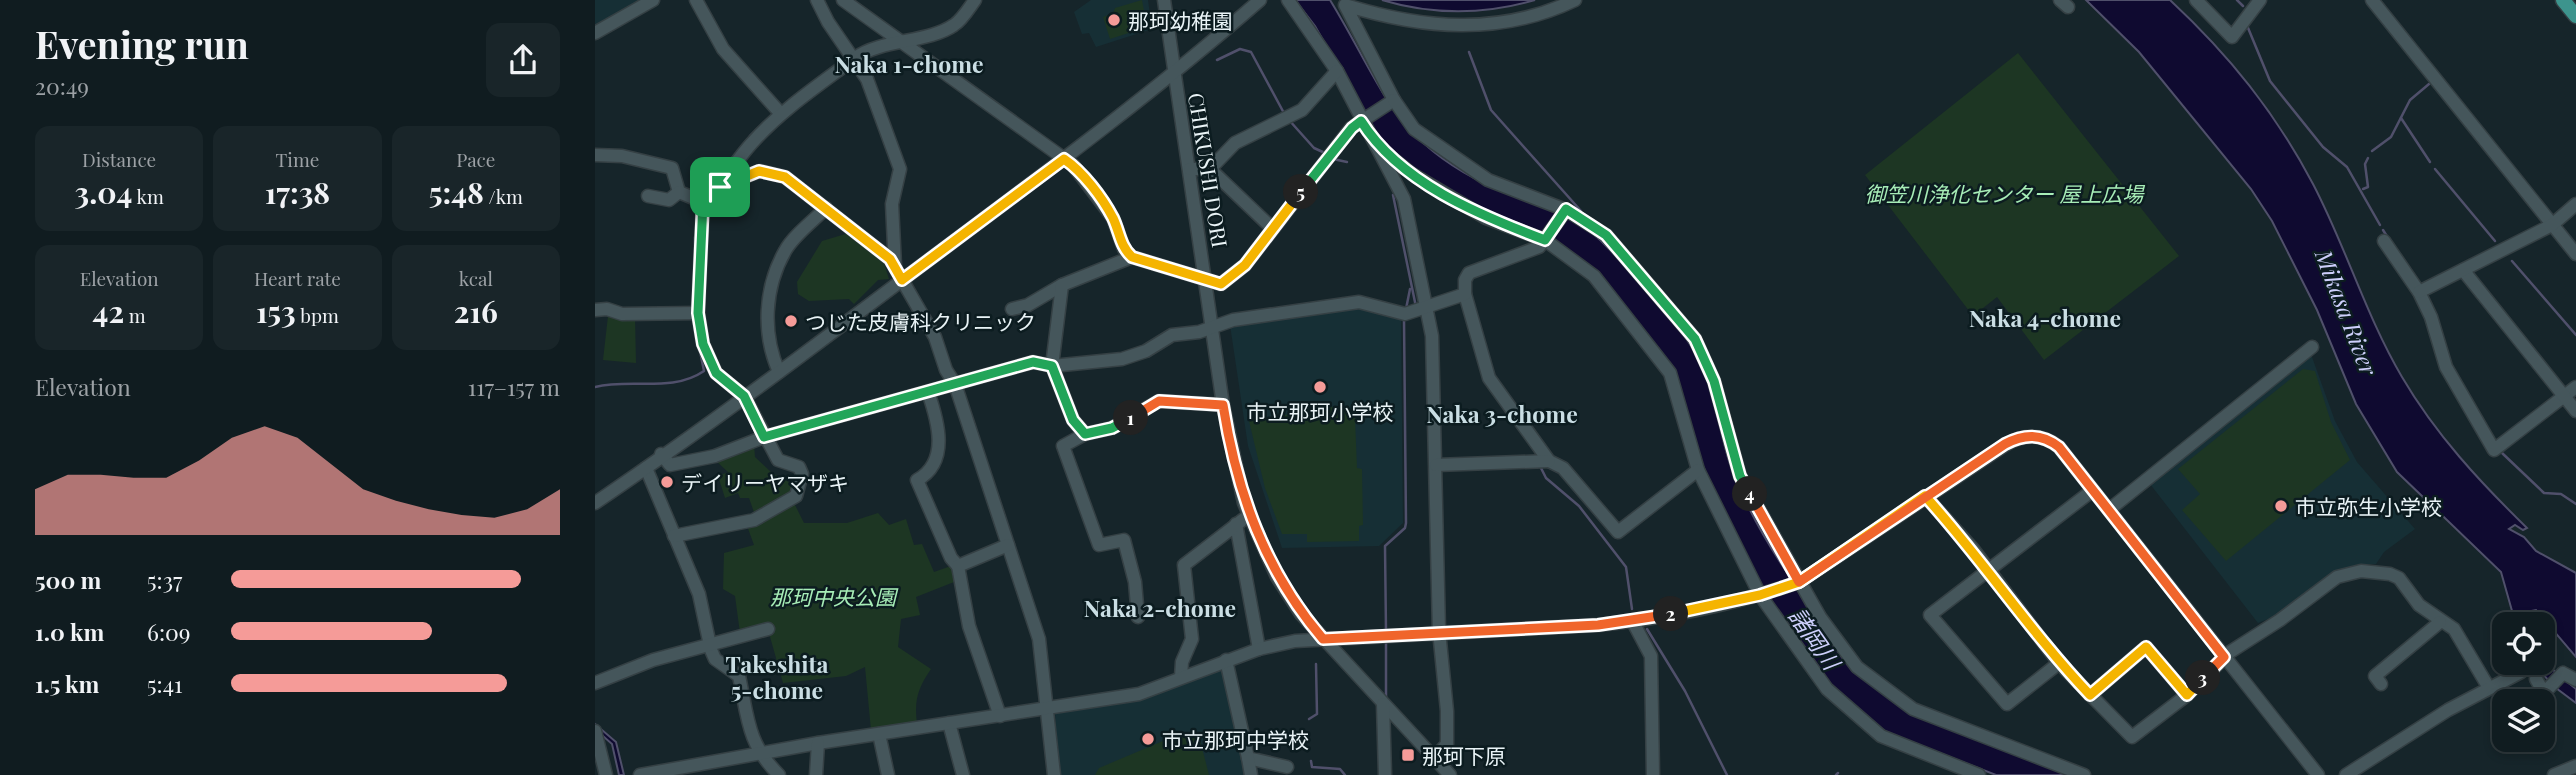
<!DOCTYPE html>
<html lang="en">
<head>
<meta charset="utf-8">
<style>
	:root { --surface:#101c20; --page:#192529; --text:#f1f3f6; --muted:#9ca1a5; --line:#303a3e; --accent:#f59b98 }
	body { margin:0; font-family:"Playfair Display","Noto Sans JP",serif; background:var(--page); color:var(--text); height:100vh; display:flex; flex-direction:column; font-size:26px; white-space:nowrap }
	* { box-sizing:border-box; margin:0 }
	p { font-size:23px; color:var(--muted) }
	.icon { flex:none; width:38px; height:38px; fill:none; stroke:currentColor; stroke-width:2; stroke-linecap:round; stroke-linejoin:round }
	.map { position:relative; flex:1; overflow:hidden }
	.sheet { display:flex; flex-direction:column; background:var(--surface); width:595px }
	.sheet>* { flex:none }
	.controls { position:absolute; left:1897px; top:612px; display:grid; gap:14px }
	.controls a { display:grid; place-items:center; width:63px; height:63px; border-radius:14px; background:var(--surface); box-shadow:0 4px 10px #0003,0 0 0 2px var(--line); font-size:35px }
	.pin { position:absolute; display:grid; place-items:center; width:60px; height:60px; color:#fff; margin:-30px; border-radius:14px; box-shadow:0 4px 10px #0006 }
	.km { position:absolute; width:35px; height:35px; margin:-18px; border-radius:50%; background:#222; color:#fff; font-size:19px; line-height:35px; text-align:center }
	.round { display:grid; place-items:center; flex:none; width:74px; height:74px; border-radius:14px; background:var(--page) }
	.head { display:flex; align-items:center; justify-content:space-between; height:119px; padding:0 35px }
	h1 { font-size:38px; font-weight:700; line-height:52px }
	.stats { display:grid; grid-template-columns:repeat(3,1fr); gap:10px; height:119px; padding:7px 35px }
	.stats div { display:grid; align-content:center; border-radius:14px; background:var(--page); text-align:center }
	.stats b { font-size:30px; font-weight:700 }
	.stats small { font-size:19px; font-weight:400 }
	.stats p { font-size:19px }
	.chart { height:196px; padding:14px 35px }
	.chart p { display:flex; justify-content:space-between }
	.chart svg { width:100%; height:126px; margin-top:7px; fill:var(--accent); opacity:.7 }
	ul { padding:0 35px; list-style:none; font-size:23px }
	li { display:grid; grid-template-columns:112px 84px 1fr; align-items:center; height:52px }
	li i { height:18px; border-radius:9px; background:var(--accent) }
	main { display:flex; flex:1; min-height:0 }
	.map>svg:first-child { display:block }
	.built { fill:#162f35 }
	.green { fill:#1d3623 }
	.water { fill:#0f0a30; stroke:#50506b; stroke-width:2 }
	.lines { fill:none; stroke-linecap:round; stroke-linejoin:round }
	.stream { stroke:#50506b; stroke-width:2.5 }
	.minor-casing { stroke:#354044; stroke-width:15 }
	.major-casing { stroke:#354044; stroke-width:17 }
	.minor { stroke:#45565b; stroke-width:12 }
	.major { stroke:#3d948d; stroke-width:14 }
	.split-1-casing { stroke:#fff; stroke-width:14 }
	.split-2-casing { stroke:#fff; stroke-width:14 }
	.split-3-casing { stroke:#fff; stroke-width:14 }
	.split-4-casing { stroke:#fff; stroke-width:14 }
	.split-5-casing { stroke:#fff; stroke-width:14 }
	.split-6-casing { stroke:#fff; stroke-width:14 }
	.split-1 { stroke:#22a559; stroke-width:9 }
	.split-2 { stroke:#f0652b; stroke-width:9 }
	.split-3 { stroke:#f5b400; stroke-width:9 }
	.split-4 { stroke:#f0652b; stroke-width:9 }
	.split-5 { stroke:#22a559; stroke-width:9 }
	.split-6 { stroke:#f5b400; stroke-width:9 }
	.poi-dot { fill:#f59b98; stroke:#0c1c20; stroke-width:2.5 }
	.labels { text-anchor:middle; dominant-baseline:central; stroke-width:5; stroke-linejoin:round; paint-order:stroke }
	.poi-label { font-size:21px; fill:#e9f3f6; stroke:#0c1c20; text-anchor:start }
	.street-label { font-size:21px; fill:#e9f3f6; stroke:#0c1c20 }
	.park-label { font-size:21px; font-style:italic; fill:#a7edb7; stroke:#0c1c20 }
	.neighbourhood-label { font-size:23px; font-weight:bold; fill:#cadee4; stroke:#0c1c20 }
	.water-label { font-size:23px; font-style:italic; fill:#cdcffb; stroke:#0c1c20 }
</style>
</head>
<body>
<main>
<section class="sheet">
<div class="head"><div><h1>Evening run</h1><p>20:49</p></div><a class="round"><svg class="icon" aria-label="share" viewBox="0 0 24 24"><path d="M12 15V3M7 8l5-5 5 5M5 13v7h14v-7"/></svg></a></div>
<div class="stats">
<div><p>Distance</p><b>3.04<small> km</small></b></div>
<div><p>Time</p><b>17:38</b></div>
<div><p>Pace</p><b>5:48<small> /km</small></b></div>
</div>
<div class="stats">
<div><p>Elevation</p><b>42<small> m</small></b></div>
<div><p>Heart rate</p><b>153<small> bpm</small></b></div>
<div><p>kcal</p><b>216</b></div>
</div>
<div class="chart"><p><span>Elevation</span>117–157 m</p>
<svg viewBox="0 0 160 44" preserveAspectRatio="none"><path d="M0 44V28L10 23L20 23L30 24L40 24L50 18L60 10L70 6L80 10L90 19L100 28L110 32L120 35L130 37L140 38L150 35L160 28V44z"/></svg>
</div>
<ul>
<li><b>500 m</b>5:37<i style="width:88%"></i></li>
<li><b>1.0 km</b>6:09<i style="width:61%"></i></li>
<li><b>1.5 km</b>5:41<i style="width:84%"></i></li>
</ul>
</section>
<div class="map">
<svg width="1981" height="775" viewBox="0 0 1981 775">
	<rect width="100%" height="100%" fill="#16252a"/>
	<g class="built">
		<path d="M0 0H50L0 28Z"/>
		<path d="M496 0H553L557 29 501 47 494 33 487 34 479 12Z"/>
		<path d="M764 306 806 317 808 523 784 546 687 548 653 446 635 325Z"/>
		<path d="M1711 357H1717L1740 421 1762 462 1820 529 1789 552 1781 564H1765L1740 571 1678 617 1663 623 1555 484Z"/>
		<path d="M629 664 651 775H464L460 713Z"/>
	</g>
	<g class="green">
		<path d="M547 0 552 27 515 39 508 17 518 13 520 8Z"/>
		<path d="M1423 53 1584 256 1449 360 1402 297 1378 316 1270 175Z"/>
		<path d="M254 233 287 257 294 279 283 280 259 304 254 299 214 301 203 294 202 282 227 241Z"/>
		<path d="M13 316 40 317 41 363 8 360Z"/>
		<path d="M1708 369 1720 371 1736 422 1755 460 1631 561 1587 510 1605 494 1583 469Z"/>
		<path d="M742 406 760 418 762 468 767 469 768 525 764 526V541L712 542V534H687L670 488 654 421Z"/>
		<path d="M159 445 160 457 177 473 194 482 199 496 160 515 154 498H145L143 493 130 498 123 476 133 472 120 460Z"/>
		<path d="M199 503 209 523H252L283 513 294 525 311 519 319 545 327 544 339 572 356 566 359 582 321 597 325 615 306 619 303 647 336 669C323 688 319 700 322 723L276 730 270 667 251 676 188 683 172 626 145 633 140 596 128 589 129 553 159 545 151 523Z"/>
		<path d="M603 732 614 775H500L504 768 575 738Z"/>
	</g>
	<g class="water">
		<path d="M700 0H735C786 83 797 140 893 185 944 208 974 205 1016 251 1046 283 1081 318 1102 356 1121 390 1123 429 1135 464 1160 533 1205 595 1252 651 1262 663 1272 679 1285 690 1297 701 1321 706 1336 713 1385 733 1434 754 1482 775H1401L1293 733 1270 718 1226 677 1174 602 1106 470 1078 372 1064 349 994 267 943 232 878 205 827 176 788 145 720 26Z"/>
		<path d="M787 0H940C890 15 836 15 787 0Z"/>
		<path d="M1491 0H1575C1634 55 1680 112 1718 184 1751 247 1771 316 1807 377 1841 435 1885 482 1932 528L1928 530 1920 525 1914 529 1929 537 1941 551 1981 573V657L1941 610 1931 612 1935 625H1921L1906 572 1802 472 1761 404 1722 310 1677 221 1656 189 1544 52Z"/>
		<path d="M1948 655 1957 669 1981 689V703L1961 688 1937 663H1948Z"/>
		<path d="M0 724 21 742 29 775H24L17 744 0 729Z"/>
	</g>
	<g class="lines">
		<g class="stream">
			<path d="M1642 0 1648 6"/>
			<path d="M1651 23 1675 81 1728 147 1752 167 1785 225"/>
			<path d="M874 52 896 110 986 211"/>
			<path d="M622 60 645 49 656 52 690 115"/>
			<path d="M1806 118 1835 162"/>
			<path d="M694 120 719 148 730 153"/>
			<path d="M155 136 171 121"/>
			<path d="M1777 151 1796 137 1815 100 1834 84"/>
			<path d="M738 159 752 162"/>
			<path d="M1840 169 1900 241"/>
			<path d="M1768 189 1773 187 1770 164 1773 158"/>
			<path d="M798 195 821 307"/>
			<path d="M1788 230 1793 238"/>
			<path d="M100 251V237"/>
			<path d="M1917 261 1981 335"/>
			<path d="M811 309 815 289"/>
			<path d="M99 324 101 338"/>
			<path d="M0 387C36 378 77 393 109 371L105 351"/>
			<path d="M1907 453 1949 493 1966 494 1981 504"/>
			<path d="M946 468 951 478 984 506 1031 567 1037 609"/>
			<path d="M1052 629 1090 691 1132 775"/>
			<path d="M791 632 790 546 810 528 811 523 809 319"/>
			<path d="M791 642V698"/>
			<path d="M714 719 722 714 721 664"/>
			<path d="M716 761 717 767 745 769 750 775"/>
			<path d="M1241 775 1243 773"/>
		</g>
		<g class="minor-casing">
			<g id="minor">
				<path d="M101 0 128 49 186 114"/>
				<path d="M222 0 233 22 272 79 305 169 297 204 300 266"/>
				<path d="M248 0 478 165 518 218 529 249 537 257 626 284 650 265 756 128 799 100 750 5C828 29 905 36 980 0"/>
				<path d="M569 0 628 405 649 503 682 577 706 614 855 775"/>
				<path d="M693 0 742 71 809 199 837 336 844 631 852 711V744L839 758"/>
				<path d="M1465 0 1473 7"/>
				<path d="M1601 0 1637 37 1665 0"/>
				<path d="M1777 0 1981 254"/>
				<path d="M0 33 58 0"/>
				<path d="M799 100 819 129 893 180 971 210 1011 235 1100 339 1119 381 1145 476 1225 617 1262 667 1318 709 1489 775"/>
				<path d="M782 146 817 174 891 218 950 240 999 276 1075 373 1103 470 1165 595 1232 689 1286 736 1384 775"/>
				<path d="M0 155 27 156 77 168 84 192 108 202"/>
				<path d="M595 169H615L677 228"/>
				<path d="M615 169 640 143 707 110 742 71"/>
				<path d="M125 186 165 171 190 177 295 259 340 337 351 370 360 384 444 639 459 775"/>
				<path d="M53 196 74 200 84 192"/>
				<path d="M1789 241 1824 292 1836 317 1851 367 1899 450 1981 387"/>
				<path d="M1868 270 1981 411"/>
				<path d="M1824 292 1957 225 1981 204"/>
				<path d="M870 294 894 378 954 461 968 468 1023 532 1103 470"/>
				<path d="M417 309 433 305 467 285"/>
				<path d="M0 310 12 309 27 314 103 313"/>
				<path d="M184 372C167 334 169 288 190 251 198 236 218 221 231 208"/>
				<path d="M333 392C343 421 355 462 322 480L356 558 363 566"/>
				<path d="M490 434 478 420 457 366 467 285 537 257"/>
				<path d="M66 454 75 465 120 456 169 437 438 362 457 366 527 359 551 351 577 335 604 332 638 320 764 302 810 314 870 294V280L874 273 944 247 971 210"/>
				<path d="M841 465 954 461"/>
				<path d="M51 468 104 594 116 650 120 659 144 676C153 718 152 743 184 775"/>
				<path d="M1330 496 1378 549 1464 663 1537 737 1592 695 1635 652 1685 620 1742 577 1766 571 1795 574 1804 578 1824 605 1859 629 1894 688"/>
				<path d="M0 503C117 424 230 338 343 253 453 171 562 90 665 0"/>
				<path d="M1515 509 1717 347"/>
				<path d="M641 524 664 649"/>
				<path d="M79 536 159 520 201 496 207 474 204 467 183 460 149 396 121 373 108 344 103 313 108 202C128 184 139 163 156 144 186 110 224 85 260 58 286 39 333 43 359 25 367 20 374 8 380 0"/>
				<path d="M543 617 540 582 529 540 504 545 468 446 490 434 517 428 564 401 628 405"/>
				<path d="M1038 622 1056 656 1058 775"/>
				<path d="M631 660 653 758 692 767"/>
				<path d="M1464 663 1412 704 1335 615 1498 490"/>
				<path d="M586 677 587 662 597 639 589 565 654 515"/>
				<path d="M1941 679 1949 693 1968 673 1981 680"/>
				<path d="M0 683 58 660 173 629"/>
				<path d="M1786 684 1780 676 1845 622"/>
				<path d="M1495 695 1551 647 1592 695"/>
				<path d="M788 704 790 775"/>
				<path d="M405 716 374 626 363 566 413 545"/>
				<path d="M354 723 368 775"/>
				<path d="M0 731 11 775"/>
				<path d="M284 734 293 775"/>
				<path d="M653 758 656 775"/>
				<path d="M45 775 223 743 544 694 664 649 700 641 1003 625C1071 618 1139 605 1204 582L1410 445C1429 434 1446 433 1464 447L1723 775"/>
				<path d="M221 775 223 743"/>
				<path d="M1751 775 1853 710 1926 672"/>
				<path d="M1959 775 1981 766"/>
			</g>
		</g>
		<g class="major-casing">
			<path id="major" d="M1968 0 1981 16"/>
		</g>
		<use href="#minor" class="minor"/>
		<use href="#major" class="major"/>
	</g>
	<g class="lines">
		<g class="split-1-casing">
			<path id="split-1" d="M125 187 108 202 103 313 108 344 121 373 149 396 169 437 438 362 457 366 478 420 490 434 517 428 536 418"/>
		</g>
		<g class="split-2-casing">
			<path id="split-2" d="M536 418 564 401 628 405C642 493 670 571 728 639L1003 625 1076 614"/>
		</g>
		<g class="split-3-casing">
			<path id="split-3" d="M1076 614 1165 595 1204 582 1330 496C1388 560 1436 633 1495 695L1551 647 1592 695 1608 678"/>
		</g>
		<g class="split-4-casing">
			<path id="split-4" d="M1155 494 1204 582 1410 444C1429 434 1446 433 1464 447L1629 657 1608 678"/>
		</g>
		<g class="split-5-casing">
			<path id="split-5" d="M706 192 757 128 766 121C805 183 884 215 950 240L971 209 1011 235 1100 339 1119 381 1145 476 1155 494"/>
		</g>
		<g class="split-6-casing">
			<path id="split-6" d="M125 187 164 171 190 177 295 259 307 280 469 159C488 172 507 197 518 218 525 233 525 246 537 257L626 284 650 265 706 192"/>
		</g>
		<use href="#split-1" class="split-1"/>
		<use href="#split-2" class="split-2"/>
		<use href="#split-3" class="split-3"/>
		<use href="#split-4" class="split-4"/>
		<use href="#split-5" class="split-5"/>
		<use href="#split-6" class="split-6"/>
	</g>
	<g class="poi-dot">
		<circle cx="519" cy="20" r="7"/>
		<circle cx="196" cy="321" r="7"/>
		<circle cx="725" cy="387" r="7"/>
		<circle cx="72" cy="482" r="7"/>
		<circle cx="1686" cy="506" r="7"/>
		<circle cx="553" cy="739" r="7"/>
		<rect x="806" y="748" width="14" height="14" rx="3.5"/>
	</g>
	<g class="labels">
		<g class="poi-label">
			<text x="533" y="20">那珂幼稚園</text>
			<text x="210" y="321">つじた皮膚科クリニック</text>
			<text x="725" y="411" text-anchor="middle">市立那珂小学校</text>
			<text x="86" y="482">デイリーヤマザキ</text>
			<text x="1700" y="506">市立弥生小学校</text>
			<text x="567" y="739">市立那珂中学校</text>
			<text x="827" y="755">那珂下原</text>
		</g>
		<g class="street-label">
			<text transform="translate(614 170) rotate(81)">CHIKUSHI DORI</text>
		</g>
		<g class="park-label">
			<text x="1409" y="193">御笠川浄化センター 屋上広場</text>
			<text x="238" y="596">那珂中央公園</text>
		</g>
		<g class="neighbourhood-label">
			<text x="314" y="63">Naka 1-chome</text>
			<text x="1450" y="317">Naka 4-chome</text>
			<text x="907" y="413">Naka 3-chome</text>
			<text x="565" y="607">Naka 2-chome</text>
			<text x="182" y="663">Takeshita<tspan x="182" dy="26">5-chome</tspan></text>
		</g>
		<g class="water-label">
			<text transform="translate(1752 312) rotate(69)">Mikasa River</text>
			<text transform="translate(1220 638) rotate(55)">諸岡川</text>
		</g>
	</g>
</svg>
<div class="controls">
<a><svg class="icon" aria-label="locate" viewBox="0 0 24 24"><circle cx="12" cy="12" r="6"/><path d="M12 2v4M12 18v4M2 12h4M18 12h4"/></svg></a>
<a><svg class="icon" aria-label="layers" viewBox="0 0 24 24"><path d="M12 4l9 5-9 5-9-5zM3 14l9 5 9-5"/></svg></a>
</div>
<div class="pin" style="left:125px;top:187px;background:#1e9e55"><svg class="icon" aria-label="arrive" viewBox="0 0 24 24"><path d="M6 21V4h12l-3 4 3 4H6"/></svg></div>
<b class="km" style="left:536px;top:418px">1</b>
<b class="km" style="left:1076px;top:614px">2</b>
<b class="km" style="left:1608px;top:678px">3</b>
<b class="km" style="left:1155px;top:494px">4</b>
<b class="km" style="left:706px;top:192px">5</b>
</div>
</main>
</body>
</html>
